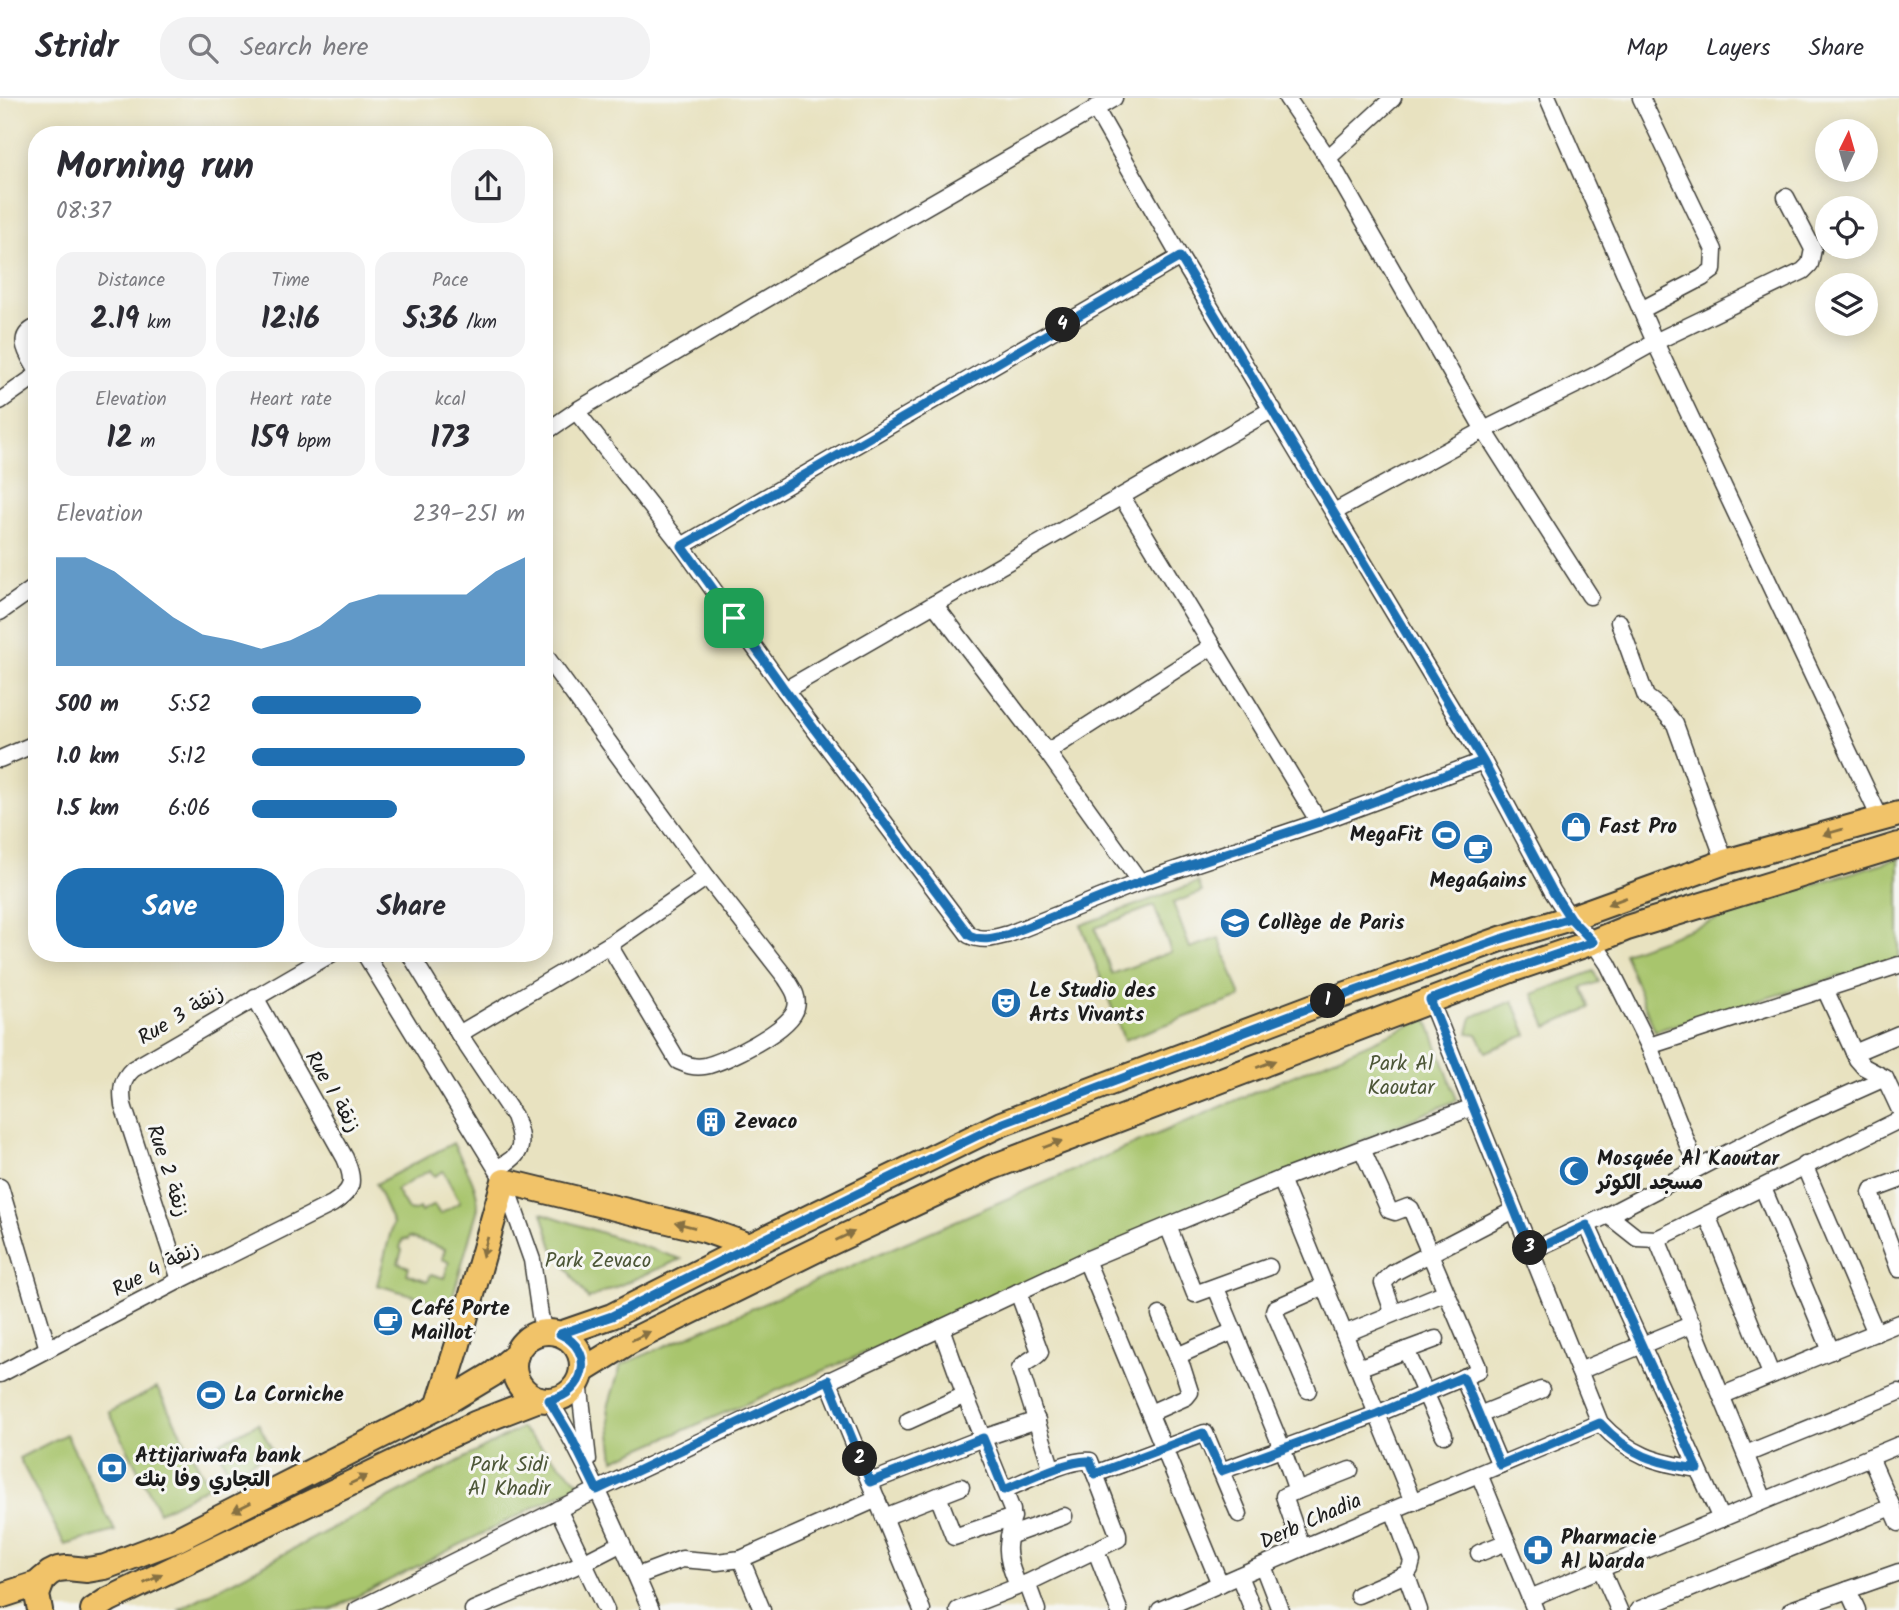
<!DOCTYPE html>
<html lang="en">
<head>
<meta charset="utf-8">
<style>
	:root { --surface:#fff; --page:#f2f2f3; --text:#2b2b33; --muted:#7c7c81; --line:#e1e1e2; --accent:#1f6fb2 }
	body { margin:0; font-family:Kalam,"Playpen Sans Arabic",sans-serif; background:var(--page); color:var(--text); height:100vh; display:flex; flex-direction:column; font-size:26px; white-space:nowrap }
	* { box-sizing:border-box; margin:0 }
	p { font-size:23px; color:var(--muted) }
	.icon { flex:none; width:38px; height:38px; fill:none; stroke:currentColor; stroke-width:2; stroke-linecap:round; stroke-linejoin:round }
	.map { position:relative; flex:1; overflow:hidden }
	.panel { position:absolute; left:28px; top:28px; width:525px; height:836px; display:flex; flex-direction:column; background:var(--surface); border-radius:28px; box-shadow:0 4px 18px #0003 }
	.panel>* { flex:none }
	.needle { width:46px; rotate:5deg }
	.tools { position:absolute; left:1815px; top:21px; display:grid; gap:14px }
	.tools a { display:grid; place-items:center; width:63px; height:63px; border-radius:50%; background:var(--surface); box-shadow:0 4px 18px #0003; font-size:35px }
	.pin { position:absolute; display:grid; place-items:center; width:60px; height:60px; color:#fff; margin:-30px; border-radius:14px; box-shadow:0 4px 10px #0006 }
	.km { position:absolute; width:35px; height:35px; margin:-18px; border-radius:50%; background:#222; color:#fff; font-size:19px; line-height:35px; text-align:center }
	.round { display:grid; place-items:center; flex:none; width:74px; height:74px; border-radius:28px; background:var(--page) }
	.summary { display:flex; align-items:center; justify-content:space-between; height:119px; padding:0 28px }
	h1 { font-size:38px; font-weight:700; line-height:52px }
	.figures { display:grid; grid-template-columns:repeat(3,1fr); gap:10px; height:119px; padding:7px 28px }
	.figures div { display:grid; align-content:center; border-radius:18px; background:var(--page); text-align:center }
	.figures b { font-size:30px; font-weight:700 }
	.figures small { font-size:19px; font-weight:400 }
	.figures p { font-size:19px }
	.chart { height:196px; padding:14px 28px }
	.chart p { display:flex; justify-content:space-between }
	.chart svg { width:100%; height:126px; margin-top:7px; fill:var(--accent); opacity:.7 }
	.button { display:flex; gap:14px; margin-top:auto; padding:14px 28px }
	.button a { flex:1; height:80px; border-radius:28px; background:var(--accent); color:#fff; font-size:28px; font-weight:700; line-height:80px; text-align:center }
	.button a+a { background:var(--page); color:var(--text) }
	ul { padding:0 28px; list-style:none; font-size:23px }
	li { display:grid; grid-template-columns:112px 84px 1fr; align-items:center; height:52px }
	li i { height:18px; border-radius:9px; background:var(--accent) }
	header { display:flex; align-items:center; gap:42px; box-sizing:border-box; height:98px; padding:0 35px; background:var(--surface); border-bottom:2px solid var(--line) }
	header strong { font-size:33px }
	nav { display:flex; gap:38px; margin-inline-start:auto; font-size:24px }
	.search { width:490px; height:63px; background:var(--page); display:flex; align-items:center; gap:18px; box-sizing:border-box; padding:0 24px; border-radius:28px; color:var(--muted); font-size:26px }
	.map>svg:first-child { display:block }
	.green { fill:#a8c56d; stroke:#627044; stroke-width:2; fill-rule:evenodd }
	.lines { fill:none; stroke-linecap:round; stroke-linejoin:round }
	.street-casing { stroke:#3b3a35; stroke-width:19 }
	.primary-casing { stroke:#3b3a35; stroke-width:28 }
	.street { stroke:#fff; stroke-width:16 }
	.primary { stroke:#f1c369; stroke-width:24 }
	.oneway { fill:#867042 }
	.route-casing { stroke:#fff; stroke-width:14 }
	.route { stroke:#1f6fb2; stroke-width:9 }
	.labels { text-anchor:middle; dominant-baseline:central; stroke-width:6; stroke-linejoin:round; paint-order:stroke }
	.poi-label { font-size:21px; font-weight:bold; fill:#1c1c1c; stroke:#f6f6f2; text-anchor:start }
	.street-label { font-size:21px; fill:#1c1c1c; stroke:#f6f6f2 }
	.park-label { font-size:21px; fill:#4d5738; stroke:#f6f6f2 }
</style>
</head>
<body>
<header>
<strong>Stridr</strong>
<div class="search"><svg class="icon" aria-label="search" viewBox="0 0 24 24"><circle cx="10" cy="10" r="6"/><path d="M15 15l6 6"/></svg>Search here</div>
<nav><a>Map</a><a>Layers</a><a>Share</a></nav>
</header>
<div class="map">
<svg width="1899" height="1512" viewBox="0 0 1899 1512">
	<rect width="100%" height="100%" fill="#f6f6f2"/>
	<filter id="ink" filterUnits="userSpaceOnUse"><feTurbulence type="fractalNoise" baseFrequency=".0143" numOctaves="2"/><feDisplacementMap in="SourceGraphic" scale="14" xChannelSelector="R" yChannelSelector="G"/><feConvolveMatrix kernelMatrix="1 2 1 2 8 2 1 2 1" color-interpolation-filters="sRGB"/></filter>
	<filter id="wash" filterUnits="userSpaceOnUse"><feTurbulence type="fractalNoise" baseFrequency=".00686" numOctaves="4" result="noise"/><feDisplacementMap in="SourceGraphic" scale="28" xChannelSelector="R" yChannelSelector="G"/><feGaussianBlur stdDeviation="1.57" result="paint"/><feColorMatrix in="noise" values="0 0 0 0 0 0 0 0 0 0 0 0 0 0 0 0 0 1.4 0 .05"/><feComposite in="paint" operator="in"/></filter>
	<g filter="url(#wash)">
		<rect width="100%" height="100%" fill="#e8e2c0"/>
		<g class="green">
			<path d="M1899 760V861L1655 933 1624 855 1812 787Z"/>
			<path d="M1198 784 1202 794 1173 805 1190 850 1219 840 1241 899 1124 942 1081 827ZM1154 808 1171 854 1112 876 1095 830Z"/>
			<path d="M1594 873 1599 884 1582 890 1590 910 1547 929 1533 896Z"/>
			<path d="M1513 903 1527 937 1486 954 1477 936 1468 935 1472 919Z"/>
			<path d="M1427 920 1457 1002 614 1362 608 1309 621 1267Z"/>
			<path d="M453 1045C464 1067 478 1086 478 1110L450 1208 377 1187 393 1125 376 1086ZM430 1072 434 1078 443 1073 460 1104 440 1116 434 1107 421 1114 419 1110 414 1113 408 1112 396 1092ZM409 1139 445 1151 442 1161 449 1164 444 1180 431 1176 428 1183 407 1176 409 1169 398 1165 402 1152 400 1150 403 1141 408 1142Z"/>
			<path d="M542 1115 681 1161 588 1201 553 1150Z"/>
			<path d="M157 1290 209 1388 159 1414 109 1314Z"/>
			<path d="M258 1325 273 1353 230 1375 215 1347Z"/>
			<path d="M521 1330 581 1386 330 1512H178Z"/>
			<path d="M66 1336 115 1433 65 1447 19 1360Z"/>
		</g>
	</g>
	<g filter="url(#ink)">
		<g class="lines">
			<g class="street-casing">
				<g id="street">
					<path d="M1287 0 1328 60 1484 332 1590 498"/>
					<path d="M1548 0 1655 244 1880 720"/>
					<path d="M1641 0 1714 152 1713 172 1702 180 1641 212"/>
					<path d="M1095 10 1180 159 1483 663 1553 794 1570 820 1593 844 1608 866 1649 948 1689 1050"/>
					<path d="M1328 60 1393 0"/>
					<path d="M37 229C14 239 28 256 37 272"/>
					<path d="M0 303 37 277"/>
					<path d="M576 313 682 448 785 592 969 837C983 844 994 840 1009 836L1140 784 1319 724 1483 663"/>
					<path d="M544 335 576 313 826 166 1114 0"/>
					<path d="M1122 399 1319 724"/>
					<path d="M1334 414 1484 332 1594 278 1655 244 1803 173 1810 166 1813 151 1786 99"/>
					<path d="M682 448 1180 159"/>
					<path d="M934 506 1047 654 1140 784"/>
					<path d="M0 514 37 488"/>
					<path d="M1619 524 1646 599 1662 611 1675 626 1725 764"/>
					<path d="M544 556 707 779 786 880C792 890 799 898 796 910 792 931 725 964 705 968 694 970 687 967 678 963L609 847"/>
					<path d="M785 592 1273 311"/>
					<path d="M1047 654 1211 549"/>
					<path d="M0 661 37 645"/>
					<path d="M365 856 504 1083 532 1162 540 1217 544 1234"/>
					<path d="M410 856 459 936 514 1018C524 1046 525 1057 497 1070"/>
					<path d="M1825 891 1857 961 1864 969 1885 980 1899 1010"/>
					<path d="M1430 902 1600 1325C1630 1357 1656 1365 1698 1371"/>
					<path d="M459 936 609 847 707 779"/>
					<path d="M1649 948 1899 867"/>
					<path d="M1854 955 1899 936"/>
					<path d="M1804 1067 1876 1235"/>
					<path d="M1281 1081 1413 1404"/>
					<path d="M1899 1082 1872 1092 1871 1095 1899 1171"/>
					<path d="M0 1089 48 1251"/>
					<path d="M1763 1090 1831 1253"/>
					<path d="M1608 1117 1637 1140 1657 1141 1899 1022"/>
					<path d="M1707 1117 1771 1276"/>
					<path d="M1587 1127 1721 1421"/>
					<path d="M1168 1128 1195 1196 1269 1169"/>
					<path d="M1657 1141 1764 1402"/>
					<path d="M1531 1153 1608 1117 1793 1021 1885 980"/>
					<path d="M1086 1162 1220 1486"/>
					<path d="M180 1182 123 1007C121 992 121 982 133 971L331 856"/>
					<path d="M1216 1190 1282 1350 1297 1393"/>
					<path d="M1018 1194 1040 1254C1036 1261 1024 1263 1020 1271L1052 1372"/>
					<path d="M1393 1214 1383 1185 1393 1175 1514 1112"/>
					<path d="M941 1230 965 1297 1012 1412C1013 1425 1009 1436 1008 1448 1007 1462 1013 1475 1018 1488"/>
					<path d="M1344 1236 1446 1194"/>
					<path d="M1406 1252 1444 1337"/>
					<path d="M1177 1258 1234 1233"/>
					<path d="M1358 1270 1436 1241"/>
					<path d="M1579 1273 1693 1226"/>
					<path d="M0 1276 180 1182 332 1106C354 1092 355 1083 345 1060L255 899"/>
					<path d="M1463 1279 1500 1367"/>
					<path d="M828 1282 922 1512"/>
					<path d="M579 1283 588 1362"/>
					<path d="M1308 1292 1274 1213 1275 1210 1325 1188"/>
					<path d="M1723 1297 1899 1225"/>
					<path d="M549 1302C590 1369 620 1441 651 1512"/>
					<path d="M1150 1315 1186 1299 1190 1294 1182 1269 1160 1217"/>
					<path d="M1479 1317 1541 1292"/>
					<path d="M908 1323 965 1297"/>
					<path d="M1746 1356 1899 1294"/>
					<path d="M1870 1359 1899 1425"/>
					<path d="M1221 1373 1377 1316 1478 1273V1269L1411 1111 1408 1109 1395 1114 1389 1112 1362 1051"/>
					<path d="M1095 1376 1205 1335 1239 1416"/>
					<path d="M1479 1376 1535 1512"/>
					<path d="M870 1384 983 1340 1037 1322"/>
					<path d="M938 1398 954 1439 1013 1419"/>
					<path d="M558 1411 606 1512"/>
					<path d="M884 1419 961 1389"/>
					<path d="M1009 1438 1064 1418"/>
					<path d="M1302 1450 1284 1398 1350 1372"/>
					<path d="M1096 1453 1119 1512"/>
					<path d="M1479 1455 1507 1444"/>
					<path d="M741 1461 762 1512"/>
					<path d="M1263 1468 1280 1512"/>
					<path d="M1601 1471 1619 1512"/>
					<path d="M1406 1476 1419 1512"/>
					<path d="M637 1478 682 1461 717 1464 741 1461 877 1401"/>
					<path d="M1239 1478 1253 1512"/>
					<path d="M1027 1485 1037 1512"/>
					<path d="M1848 1492 1857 1512"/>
					<path d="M1358 1497 1406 1476 1410 1471 1412 1463 1393 1412"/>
					<path d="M1530 1500 1899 1347"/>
					<path d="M357 1512 597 1392 1086 1162 1281 1081 1473 1009"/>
					<path d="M473 1512 583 1465 622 1445"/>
					<path d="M958 1512 1027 1485 1118 1441V1436L1090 1363C1070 1360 1024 1384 1004 1392"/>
					<path d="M1160 1512 1302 1450 1600 1325"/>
					<path d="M1638 1512 1892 1409"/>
					<path d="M1791 1512 1899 1474"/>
				</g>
			</g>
			<g class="primary-casing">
				<g id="primary">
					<circle cx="548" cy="1268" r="34"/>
					<path d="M560 1236 612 1218 750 1148 1001 1026 1330 902 1501 841 1570 820 1725 764 1899 716"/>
					<path d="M582 1273 629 1244 826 1147 990 1070 1511 872 1593 844 1627 830 1899 747"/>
					<path d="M438 1309 458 1246 504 1083 705 1132 750 1148"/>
					<path d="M0 1498 37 1486 50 1475 58 1471 67 1470 87 1472 105 1469 176 1442 438 1309 493 1276 516 1257"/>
					<path d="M40 1512 37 1497 43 1481"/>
					<path d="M93 1512 108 1502 449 1338 477 1325 539 1301"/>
				</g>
			</g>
			<use href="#street" class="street"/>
			<use href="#primary" class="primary"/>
		</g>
		<defs><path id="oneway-solid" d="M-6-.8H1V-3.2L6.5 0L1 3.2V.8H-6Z" transform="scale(1.75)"/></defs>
		<g class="oneway">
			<use href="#oneway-solid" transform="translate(1833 734) rotate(164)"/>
			<use href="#oneway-solid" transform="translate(1617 803) rotate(160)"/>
			<use href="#oneway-solid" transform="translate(1266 966) rotate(-21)"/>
			<use href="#oneway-solid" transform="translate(1053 1046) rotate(-21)"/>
			<use href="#oneway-solid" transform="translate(685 1127) rotate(-166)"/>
			<use href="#oneway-solid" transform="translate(845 1138) rotate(-25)"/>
			<use href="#oneway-solid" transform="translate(485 1149) rotate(106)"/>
			<use href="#oneway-solid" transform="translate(641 1238) rotate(-26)"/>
			<use href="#oneway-solid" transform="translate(358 1382) rotate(-26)"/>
			<use href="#oneway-solid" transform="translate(242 1409) rotate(153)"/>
			<use href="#oneway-solid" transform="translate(153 1481) rotate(-26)"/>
		</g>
	</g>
	<g class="lines" filter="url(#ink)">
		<g class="route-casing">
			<path id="route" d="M734 520 785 592 969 837C983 844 994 840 1009 836L1140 784 1319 724 1483 663 1553 794 1570 820 1501 841 1330 902 1001 1026 750 1148 612 1218 560 1236C596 1252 586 1296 549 1302L570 1337 597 1392 828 1282 870 1384 983 1340 1004 1392C1024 1384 1069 1361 1090 1363L1095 1376 1203 1335 1221 1373 1377 1316 1463 1279 1500 1367 1600 1325C1630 1358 1656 1365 1698 1371L1587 1127 1531 1153 1430 902 1511 872 1593 844 1570 820 1553 794 1483 663 1180 159 682 448 734 520"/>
		</g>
		<use href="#route" class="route"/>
	</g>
	<defs>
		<g id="shop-disc" transform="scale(1.575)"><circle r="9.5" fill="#1f6fb2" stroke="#f6f6f2"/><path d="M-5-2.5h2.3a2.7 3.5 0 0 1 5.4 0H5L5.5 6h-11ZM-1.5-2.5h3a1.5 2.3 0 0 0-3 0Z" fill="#fff"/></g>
		<g id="stadium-disc" transform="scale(1.575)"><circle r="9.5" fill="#1f6fb2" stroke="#f6f6f2"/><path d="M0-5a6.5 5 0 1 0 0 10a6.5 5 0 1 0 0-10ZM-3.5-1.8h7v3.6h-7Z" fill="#fff"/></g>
		<g id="cafe-disc" transform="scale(1.575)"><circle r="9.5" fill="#1f6fb2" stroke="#f6f6f2"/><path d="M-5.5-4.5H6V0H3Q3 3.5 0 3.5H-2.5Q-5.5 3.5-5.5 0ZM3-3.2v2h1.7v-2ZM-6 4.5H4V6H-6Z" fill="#fff"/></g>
		<g id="university-disc" transform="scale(1.575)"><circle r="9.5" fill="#1f6fb2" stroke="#f6f6f2"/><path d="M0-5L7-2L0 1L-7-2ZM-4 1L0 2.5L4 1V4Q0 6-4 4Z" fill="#fff"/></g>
		<g id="theatre-disc" transform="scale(1.575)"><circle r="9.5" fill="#1f6fb2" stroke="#f6f6f2"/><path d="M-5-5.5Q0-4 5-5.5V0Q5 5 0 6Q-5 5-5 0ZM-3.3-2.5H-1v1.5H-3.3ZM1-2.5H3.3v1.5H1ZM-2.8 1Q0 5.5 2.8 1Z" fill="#fff"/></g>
		<g id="building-disc" transform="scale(1.575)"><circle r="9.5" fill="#1f6fb2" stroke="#f6f6f2"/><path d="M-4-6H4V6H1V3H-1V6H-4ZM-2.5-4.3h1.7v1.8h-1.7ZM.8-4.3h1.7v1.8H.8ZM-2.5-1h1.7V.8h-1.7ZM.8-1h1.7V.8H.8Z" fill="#fff"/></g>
		<g id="mosque-disc" transform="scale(1.575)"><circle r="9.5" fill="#1f6fb2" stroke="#f6f6f2"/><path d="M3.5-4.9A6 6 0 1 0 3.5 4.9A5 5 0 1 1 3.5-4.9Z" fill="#fff"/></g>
		<g id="bank-disc" transform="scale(1.575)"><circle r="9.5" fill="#1f6fb2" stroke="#f6f6f2"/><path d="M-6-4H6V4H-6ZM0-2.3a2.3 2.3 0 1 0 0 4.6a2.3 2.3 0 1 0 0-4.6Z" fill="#fff"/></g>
		<g id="pharmacy-disc" transform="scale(1.575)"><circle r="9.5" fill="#1f6fb2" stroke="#f6f6f2"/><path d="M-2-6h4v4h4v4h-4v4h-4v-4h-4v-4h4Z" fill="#fff"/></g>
	</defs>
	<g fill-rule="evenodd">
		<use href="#shop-disc" x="1576" y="729"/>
		<use href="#stadium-disc" x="1446" y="737"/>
		<use href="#cafe-disc" x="1478" y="751"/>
		<use href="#university-disc" x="1235" y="825"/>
		<use href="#theatre-disc" x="1006" y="905"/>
		<use href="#building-disc" x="711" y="1024"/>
		<use href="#mosque-disc" x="1574" y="1073"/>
		<use href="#cafe-disc" x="388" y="1223"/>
		<use href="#stadium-disc" x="211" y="1297"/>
		<use href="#bank-disc" x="112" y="1370"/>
		<use href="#pharmacy-disc" x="1538" y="1452"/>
	</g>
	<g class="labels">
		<g class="poi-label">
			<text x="1599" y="729">Fast Pro</text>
			<text x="1423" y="737" text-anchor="end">MegaFit</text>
			<text x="1478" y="783" text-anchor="middle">MegaGains</text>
			<text x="1258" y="825">Collège de Paris</text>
			<text x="1029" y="893">Le Studio des<tspan x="1029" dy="24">Arts Vivants</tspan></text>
			<text x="734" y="1024">Zevaco</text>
			<text x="1597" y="1061">Mosquée Al Kaoutar<tspan x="1597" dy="24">مسجد الكوثر</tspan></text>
			<text x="411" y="1211">Café Porte<tspan x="411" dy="24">Maillot</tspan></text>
			<text x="234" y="1297">La Corniche</text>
			<text x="135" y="1358">Attijariwafa bank<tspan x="135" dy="24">التجاري وفا بنك</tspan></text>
			<text x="1561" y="1440">Pharmacie<tspan x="1561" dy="24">Al Warda</tspan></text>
		</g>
		<g class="street-label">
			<text transform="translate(181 918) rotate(-31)">Rue 3 زنقة</text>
			<text transform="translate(332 994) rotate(60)">Rue 1 زنقة</text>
			<text transform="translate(167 1073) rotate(72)">Rue 2 زنقة</text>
			<text transform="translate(156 1172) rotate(-28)">Rue 4 زنقة</text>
			<text transform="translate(1311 1424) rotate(-24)">Derb Chadia</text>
		</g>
		<g class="park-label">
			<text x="1401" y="966">Park Al<tspan x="1401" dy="24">Kaoutar</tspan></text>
			<text x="598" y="1163">Park Zevaco</text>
			<text x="509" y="1367">Park Sidi<tspan x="509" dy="24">Al Khadir</tspan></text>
		</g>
	</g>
</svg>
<div class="tools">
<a><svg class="needle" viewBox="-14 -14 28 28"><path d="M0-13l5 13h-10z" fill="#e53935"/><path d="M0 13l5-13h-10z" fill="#7c7c81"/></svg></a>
<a><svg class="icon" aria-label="locate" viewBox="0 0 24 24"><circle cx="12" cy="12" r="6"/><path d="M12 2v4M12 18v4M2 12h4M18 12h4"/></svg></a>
<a><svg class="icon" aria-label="layers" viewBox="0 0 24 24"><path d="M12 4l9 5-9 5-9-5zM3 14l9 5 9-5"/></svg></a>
</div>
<div class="pin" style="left:734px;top:520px;background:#1e9e55"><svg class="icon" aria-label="arrive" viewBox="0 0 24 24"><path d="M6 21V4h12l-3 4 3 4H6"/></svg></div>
<b class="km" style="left:1328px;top:903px">1</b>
<b class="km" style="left:860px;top:1361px">2</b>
<b class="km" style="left:1530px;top:1150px">3</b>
<b class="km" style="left:1063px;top:227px">4</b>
<section class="panel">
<div class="summary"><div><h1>Morning run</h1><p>08:37</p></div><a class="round"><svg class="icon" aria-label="share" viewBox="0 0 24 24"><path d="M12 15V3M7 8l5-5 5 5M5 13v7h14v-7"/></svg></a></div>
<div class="figures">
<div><p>Distance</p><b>2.19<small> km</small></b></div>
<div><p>Time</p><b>12:16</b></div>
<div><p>Pace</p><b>5:36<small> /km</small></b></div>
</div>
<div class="figures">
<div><p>Elevation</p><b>12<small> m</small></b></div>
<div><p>Heart rate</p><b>159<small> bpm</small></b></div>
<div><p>kcal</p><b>173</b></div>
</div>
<div class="chart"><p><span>Elevation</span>239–251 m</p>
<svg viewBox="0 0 160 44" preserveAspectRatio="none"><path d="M0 44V6L10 6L20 11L30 19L40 27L50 33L60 35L70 38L80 35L90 30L100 22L110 19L120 19L130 19L140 19L150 11L160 6V44z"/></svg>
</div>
<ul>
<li><b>500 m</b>5:52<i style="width:62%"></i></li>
<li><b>1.0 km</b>5:12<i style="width:100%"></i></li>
<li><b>1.5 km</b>6:06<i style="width:53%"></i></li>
</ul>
<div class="button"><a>Save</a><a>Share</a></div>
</section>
</div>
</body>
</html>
